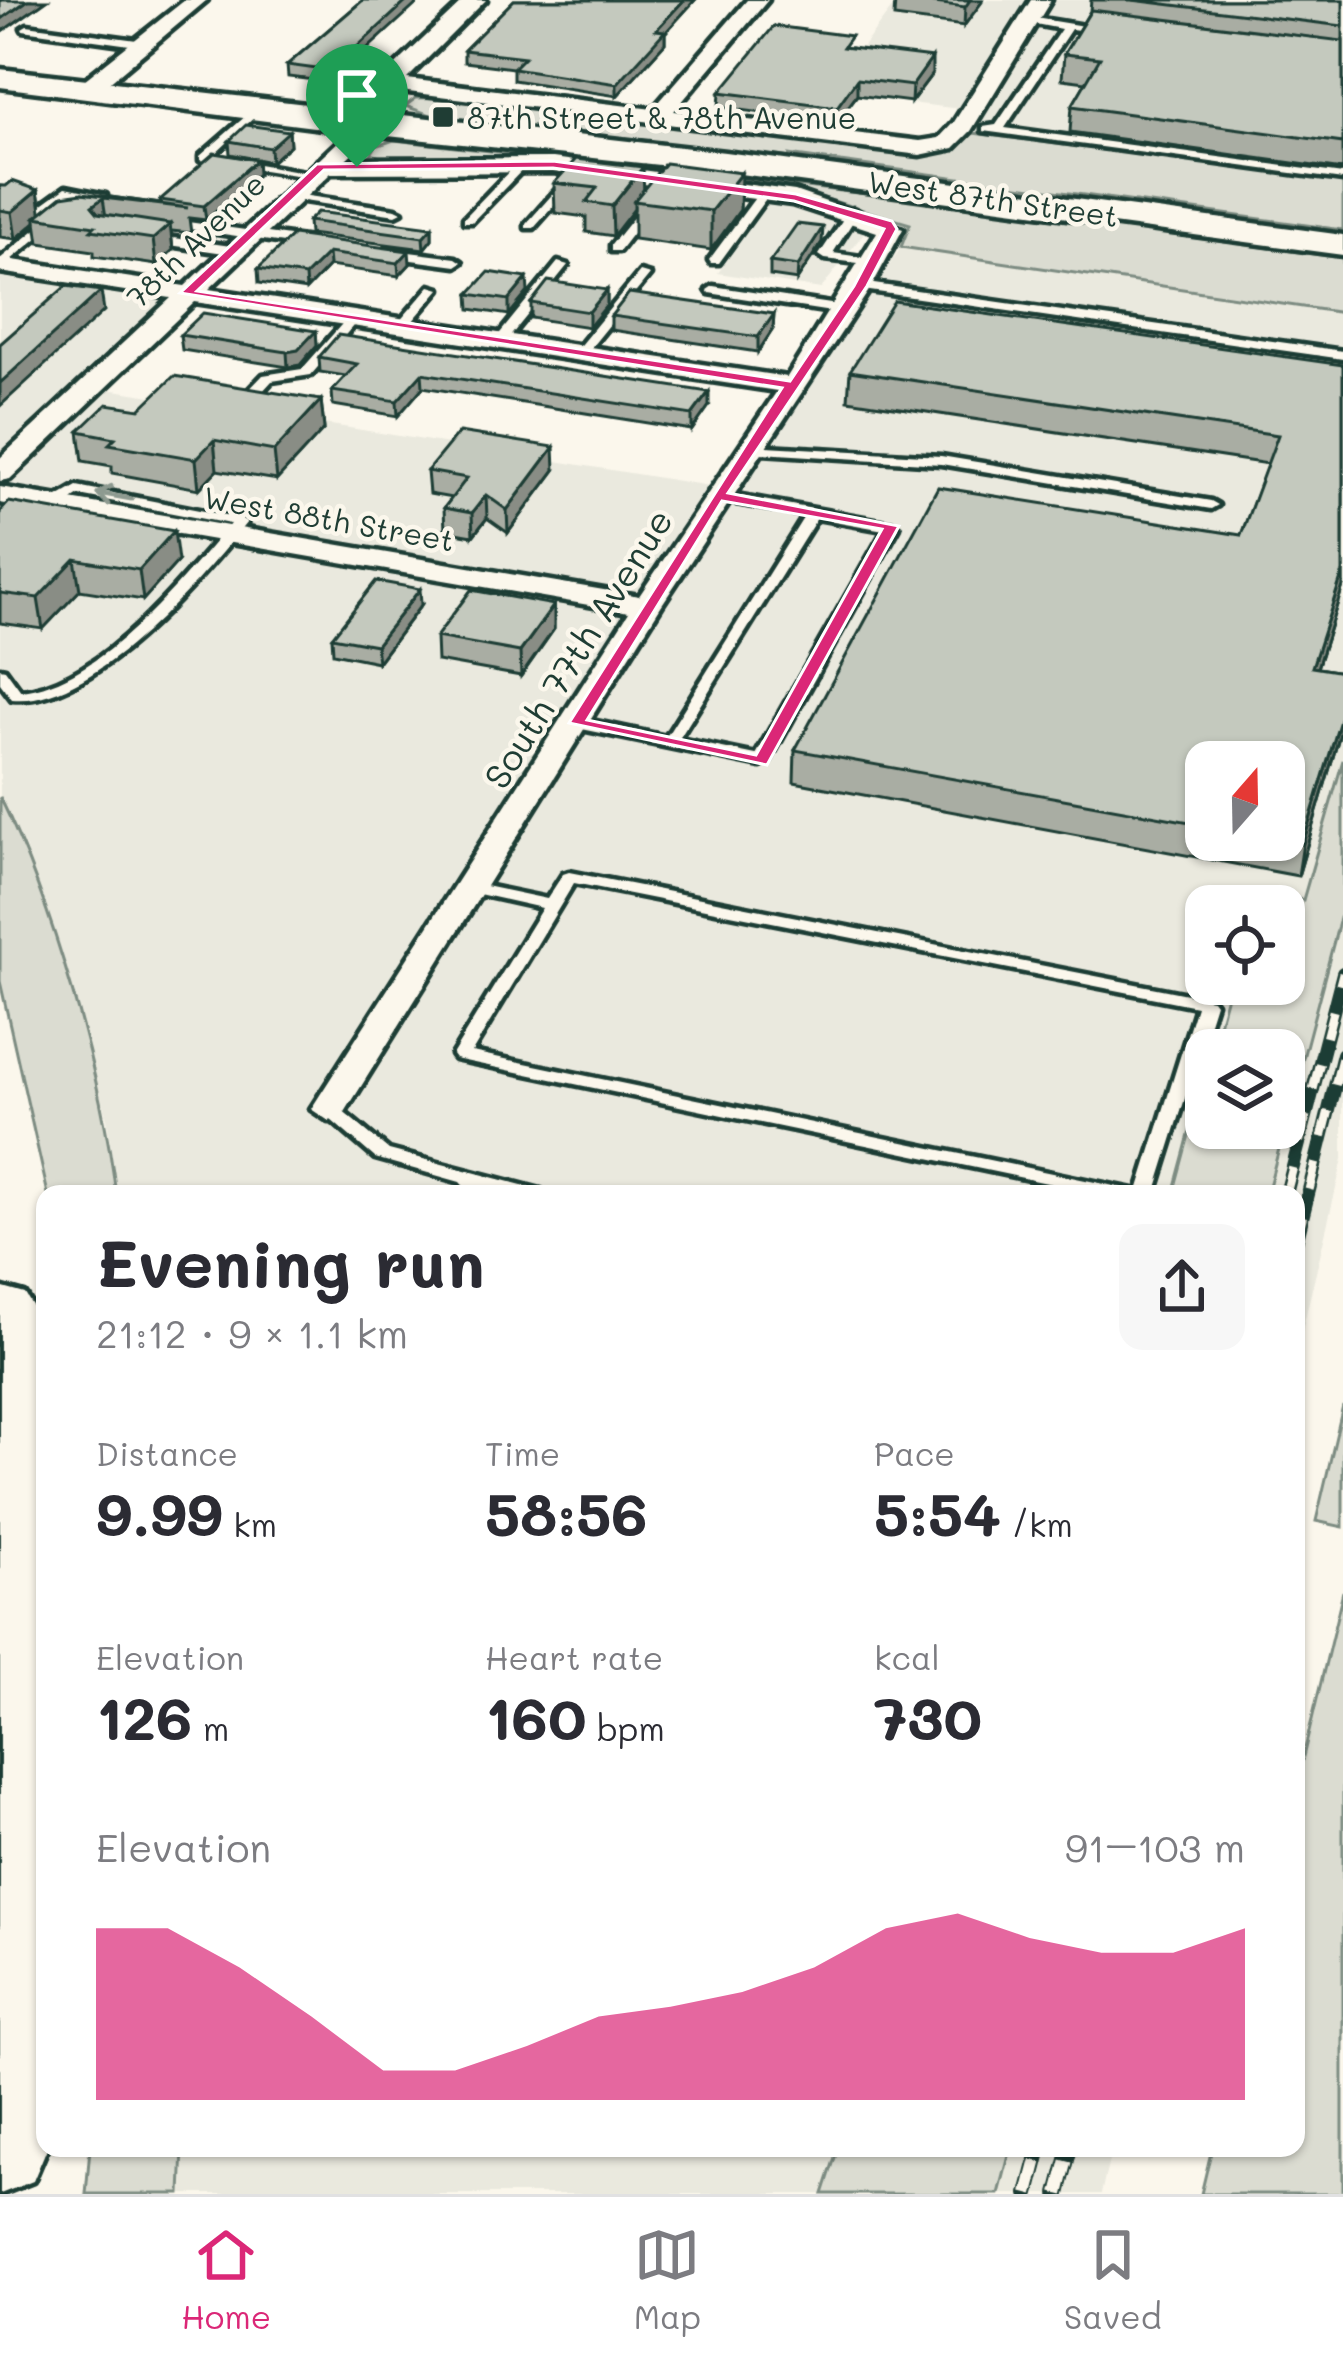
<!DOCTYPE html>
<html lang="en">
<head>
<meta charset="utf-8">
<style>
	:root { --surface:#fff; --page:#f7f7f7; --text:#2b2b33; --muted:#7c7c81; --line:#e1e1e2; --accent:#db2777 }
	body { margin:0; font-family:Mali,sans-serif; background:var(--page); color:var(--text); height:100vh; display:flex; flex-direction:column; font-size:45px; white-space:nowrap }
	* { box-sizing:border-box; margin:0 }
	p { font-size:39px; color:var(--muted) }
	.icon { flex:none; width:66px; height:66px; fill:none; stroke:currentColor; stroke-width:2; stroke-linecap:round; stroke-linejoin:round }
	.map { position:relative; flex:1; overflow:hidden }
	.drawer { position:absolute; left:36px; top:1185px; width:1269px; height:972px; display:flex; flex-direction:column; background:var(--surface); border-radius:24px; box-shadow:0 3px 9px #0004 }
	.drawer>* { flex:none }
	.needle { width:78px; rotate:20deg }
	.controls { position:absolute; left:1185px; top:741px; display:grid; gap:24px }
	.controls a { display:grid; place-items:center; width:120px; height:120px; border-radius:24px; background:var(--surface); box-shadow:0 3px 9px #0004; font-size:60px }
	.pin { position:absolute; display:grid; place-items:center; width:102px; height:102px; color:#fff; margin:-123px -51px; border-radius:50% 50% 50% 0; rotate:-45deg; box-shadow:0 0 12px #0007 }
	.pin .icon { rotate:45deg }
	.round { display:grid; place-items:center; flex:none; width:126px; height:126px; border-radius:24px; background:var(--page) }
	.overview { display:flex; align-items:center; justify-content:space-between; height:204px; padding:0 60px }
	h1 { font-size:66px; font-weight:700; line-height:90px }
	.stats { display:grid; grid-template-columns:repeat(3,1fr); gap:18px; height:204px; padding:12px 60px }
	.stats div { display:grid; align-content:center }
	.stats b { font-size:60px; font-weight:700 }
	.stats small { font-size:33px; font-weight:400 }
	.stats p { font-size:33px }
	.chart { height:336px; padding:24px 60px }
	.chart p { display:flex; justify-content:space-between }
	.chart svg { width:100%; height:216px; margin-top:12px; fill:var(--accent); opacity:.7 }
	.tabs { display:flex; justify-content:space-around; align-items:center; height:168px; border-top:3px solid var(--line); background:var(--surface); font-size:33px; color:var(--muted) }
	.tabs a { display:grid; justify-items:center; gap:6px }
	.tabs .current { color:var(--accent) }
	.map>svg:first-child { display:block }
	.built { fill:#eae9de; fill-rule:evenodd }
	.green { fill:#dbdcd1; stroke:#7d8c82; stroke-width:3 }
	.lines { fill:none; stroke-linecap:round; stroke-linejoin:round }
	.service-casing { stroke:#1f3d34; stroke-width:9 }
	.minor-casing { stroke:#1f3d34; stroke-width:9 }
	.secondary-casing { stroke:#1f3d34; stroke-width:9 }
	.motorway-casing { stroke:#1f3d34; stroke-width:9 }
	.service { fill:#fbf7ec; fill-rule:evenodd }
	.minor { fill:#fbf7ec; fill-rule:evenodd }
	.secondary { fill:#fbf7ec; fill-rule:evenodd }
	.motorway { fill:#fbf7ec; fill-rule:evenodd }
	.rail-far1-casing { stroke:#1f3d34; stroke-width:14 }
	.rail-casing { stroke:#1f3d34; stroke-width:16 }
	.rail-far1 { stroke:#fbf7ec; stroke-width:9; stroke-dasharray:27; stroke-linecap:butt }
	.rail { stroke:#fbf7ec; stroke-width:12; stroke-dasharray:34; stroke-linecap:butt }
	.wall { fill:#a9ada3; stroke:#1f3d34; stroke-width:3; fill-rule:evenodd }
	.shaded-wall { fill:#898d85; stroke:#1f3d34; stroke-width:3 }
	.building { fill:#c4c9be; stroke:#1f3d34; stroke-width:3 }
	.oneway { stroke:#8d9a90 }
	.route { fill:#db2777; stroke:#fff; stroke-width:3; fill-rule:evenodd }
	.poi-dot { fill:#1f3d34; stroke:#fbf7ec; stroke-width:4.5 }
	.labels { text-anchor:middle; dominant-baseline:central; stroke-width:9; stroke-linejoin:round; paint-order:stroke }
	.far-poi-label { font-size:30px; fill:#1f3d34; stroke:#fbf7ec; text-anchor:start }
	.far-street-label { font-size:30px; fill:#1f3d34; stroke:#fbf7ec }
	.street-label { font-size:36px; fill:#1f3d34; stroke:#fbf7ec }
</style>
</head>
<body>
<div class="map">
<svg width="1343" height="2194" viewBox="0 0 1343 2194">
	<rect width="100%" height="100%" fill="#fbf7ec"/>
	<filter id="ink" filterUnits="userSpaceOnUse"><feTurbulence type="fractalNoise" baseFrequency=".00833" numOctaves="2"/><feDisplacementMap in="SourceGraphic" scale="24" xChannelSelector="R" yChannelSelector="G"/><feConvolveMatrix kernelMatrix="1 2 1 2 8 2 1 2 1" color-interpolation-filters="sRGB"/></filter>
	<g filter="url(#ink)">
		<g class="built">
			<path d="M898 0H1028L960 109 828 93Z"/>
			<path d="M1050 0H1343V181L965 132Z"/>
			<path d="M768 203 862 225 863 234 821 289 718 273Z"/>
			<path d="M901 247 1343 313V760L1303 901 1256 891 1252 906H1206V984H1230L1212 1050H1206V1072L1173 1194H116L107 1119 25 847 0 797V272L159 296 166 303 83 385 741 491ZM1206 762H1284V840H1206Z"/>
			<path d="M1343 907V1159L1296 1356V1194H1267Z"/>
			<path d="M183 2148H838L823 2194H181Z"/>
			<path d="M1011 2148H1112L1101 2194H999Z"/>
		</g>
		<g class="green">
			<path d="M465 97 901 154C926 155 953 158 965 132L1343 181V230L788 155 1343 233 784 157 439 118 405 106 416 98Z"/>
			<path d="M394 140 910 199 1343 258V313L901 247 910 224 813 195 570 162H397L371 154 376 146Z"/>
			<path d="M1343 760V907L1267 1194H1173L1206 1072V1128H1284V1050H1212L1230 984H1284V906H1252L1256 891 1303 900Z"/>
			<path d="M0 797C53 905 101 1074 116 1194H48L0 981Z"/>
			<path d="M1343 1406V1527L1316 1521Z"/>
			<path d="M1343 1591V2194H1201L1212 2148H1296V1786Z"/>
			<path d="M90 2148H183L181 2194H86Z"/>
			<path d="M838 2148H1011L999 2194H823Z"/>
		</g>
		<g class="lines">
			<g class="service-casing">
				<g id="service">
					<path d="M1029 17 1108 30 1103 33 1071 29 1005 128 1343 174V180L983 131V127L996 125 1061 29 1025 22V18Z"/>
					<path d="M27 25 144 41 149 44 144 47 23 30 22 28Z"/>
					<path d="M255 108 260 111 259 113 213 156 310 173 314 174V178L200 160V156Z"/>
					<path d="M519 161 529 163 472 222H464V218Z"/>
					<path d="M566 179 576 181 534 228H526V224Z"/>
					<path d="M66 187 106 195 88 211 78 209 91 197 68 194 51 208 66 211V215L37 212V208Z"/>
					<path d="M760 191 770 193 719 263H711L709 260Z"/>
					<path d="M288 193 396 209 402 212 396 215 284 198V194Z"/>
					<path d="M643 205 653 207 619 251H611V245Z"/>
					<path d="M853 209 859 212 833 253 875 259V265L825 259 819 255 849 210Z"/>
					<path d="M51 217 61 219 0 269V259Z"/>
					<path d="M166 219 311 239 317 243 311 247 162 225 160 223Z"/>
					<path d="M153 235 231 246 237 250 231 254 149 242 147 239Z"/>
					<path d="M386 249 456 258 462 262 456 266 382 256 380 253Z"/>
					<path d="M558 262 568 265 504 344H496V338Z"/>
					<path d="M640 272 650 275 584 356H576V350Z"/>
					<path d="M860 282 1343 351V359L856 289 854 286Z"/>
					<path d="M430 286 440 289 406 329H398V323Z"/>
					<path d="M713 286 844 306 850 310 844 314 709 293 707 290Z"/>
					<path d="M349 316 359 319 311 375 272 381 248 407H238V401L263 375 302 369Z"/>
					<path d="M749 445 941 456 1211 501 1218 505 1211 509 941 464 744 452V446Z"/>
					<path d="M77 486 240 518 247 522C199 581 93 707 12 699L0 683V668L5 669 21 691C101 683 180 581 230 524L79 495 61 507H51V501Z"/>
					<path d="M719 492 892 523 899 527 769 761 761 766 577 728 569 723 577 718 666 737 805 515 714 499 712 496ZM817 518 884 530 756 755 679 739Z"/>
					<path d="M569 872 1212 999 1215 1003 1155 1194H1100L455 1059 452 1055 542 908 465 891 463 888 471 883 547 899 563 874ZM574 883 1196 1006 1138 1191 472 1052Z"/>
					<path d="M329 1103 335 1105 389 1150 541 1190 543 1194H508L487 1189 490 1194H471L460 1182 375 1158 323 1113 320 1109Z"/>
				</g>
			</g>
			<g class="minor-casing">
				<g id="minor">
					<path d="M185 0H207L95 94H79V84Z"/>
					<path d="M464 0H486L407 79 653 109 747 0H768L674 111 920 141 939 138 954 122 1031 0H1051L971 131 954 148 920 155 400 91 377 130 346 159 553 158 795 191 903 229 872 286 661 606 342 1117 329 1121 311 1109 629 612 0 503V487L639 596 777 391 195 302 10 479 0 481V458L171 298 0 272V258L185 286 361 120 378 97 382 78ZM553 172 792 204 877 232 787 377 209 289 331 173Z"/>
				</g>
			</g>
			<g class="secondary-casing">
				<path id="secondary" d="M0 69 725 152 1343 235V255L725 172 369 134 0 87Z"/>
			</g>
			<g class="motorway-casing">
				<path id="motorway" d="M0 1287 25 1294 36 1312 45 1393 47 2148 33 2181 0 2194Z"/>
			</g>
			<use href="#service" class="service"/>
			<use href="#minor" class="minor"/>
			<use href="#secondary" class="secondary"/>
			<use href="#motorway" class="motorway"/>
			<g class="rail-far1-casing">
				<g id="rail-far1">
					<path d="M1286 1194 1343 973"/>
					<path d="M1296 1242 1343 1054"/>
				</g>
			</g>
			<g class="rail-casing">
				<g id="rail">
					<path d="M1028 2194 1040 2148"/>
					<path d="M1058 2194 1070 2148"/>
				</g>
			</g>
			<use href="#rail-far1" class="rail-far1"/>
			<use href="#rail" class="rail"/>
		</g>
		<g class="wall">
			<path d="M363 0 331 82 288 77 287 65Z"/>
			<path d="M514 0H695L665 33V43L617 96 513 80V68L464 62V50Z"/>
			<path d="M895 0H982L964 26 894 17Z"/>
			<path d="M1091 0H1343V170L1070 132 1072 106 1086 82 1062 79 1064 54 1090 11Z"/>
			<path d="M851 48 932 74 911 102 857 95 836 123 719 107 720 92Z"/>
			<path d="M289 131 290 145 271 162 230 154 229 141Z"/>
			<path d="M257 160 258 174 206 220 189 218 191 233 171 231 173 250 156 265 94 256V251L39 243 36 222 16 239 0 237V186L38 190 41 213 82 193 161 204 160 200Z"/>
			<path d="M741 173 740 210 711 250 634 239V209L613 236 586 232V217L555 213 554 183 644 189Z"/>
			<path d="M308 221 432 227V239L424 249 309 234Z"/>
			<path d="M293 235 410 264 399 276 329 266 306 290 259 283 258 269Z"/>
			<path d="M822 242 797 280 770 276V262Z"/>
			<path d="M607 290V305L589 327 531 318V303Z"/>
			<path d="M528 292 509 315 470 309 469 294Z"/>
			<path d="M774 314 773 329 758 352 611 330V316Z"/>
			<path d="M316 331 317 345 300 365 288 367 182 350 180 335Z"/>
			<path d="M319 357 709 406 692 430 423 387 398 416 333 405 332 391 346 376 320 372Z"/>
			<path d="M1343 365V586L1317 668 1343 672V723L1298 876 794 782 795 750 1241 535 1268 464 848 400 850 371ZM1206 762 1284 840H1206Z"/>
			<path d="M321 400 324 429 277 480 217 470 199 489 112 473V466L83 461 79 431 140 409Z"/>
			<path d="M555 470 508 533 487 518 473 536 445 531 444 508 452 498 429 494 427 471Z"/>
			<path d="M0 512 178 561 143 600 80 590 43 629 0 623Z"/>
			<path d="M421 605 378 662 333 653 332 637Z"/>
			<path d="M554 605V629L521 676 437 661 436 637Z"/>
		</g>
		<g class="shaded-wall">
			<path d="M28 0H47L0 33V20Z"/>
			<path d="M408 0H421L331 82V71Z"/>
			<path d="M684 0H695L665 33V43L617 96V84L656 30Z"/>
			<path d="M970 0H982V2L964 26 965 7Z"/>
			<path d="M932 58V74L911 102 912 86Z"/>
			<path d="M857 79V95L836 123 837 107Z"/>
			<path d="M289 131 290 145 271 162 270 148Z"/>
			<path d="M257 160 258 174 206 220 204 206Z"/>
			<path d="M643 167 644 197 634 201V209L613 236 612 206Z"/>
			<path d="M741 173 740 210 711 250V211Z"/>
			<path d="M38 190 42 218 36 217V222L16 239 12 212Z"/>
			<path d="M103 198 107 224 92 206Z"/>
			<path d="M170 224 173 250 156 265 153 239Z"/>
			<path d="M432 227V239L424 249 423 237Z"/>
			<path d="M823 227 822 242 797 280 798 266Z"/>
			<path d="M409 251 410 264 399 276 398 263Z"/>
			<path d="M328 253 329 266 306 290 305 276Z"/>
			<path d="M527 278 528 292 509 315V300Z"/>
			<path d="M607 290V305L589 327V312Z"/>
			<path d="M101 291 104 311 0 406V383Z"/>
			<path d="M774 314 773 329 758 352V337Z"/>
			<path d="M316 331 317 345 300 365 288 367 287 352Z"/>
			<path d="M422 373 423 387 398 416 397 401Z"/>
			<path d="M709 392V406L692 430V415Z"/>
			<path d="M321 400 324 429 277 480 274 451Z"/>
			<path d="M214 440 217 470 199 489 196 459Z"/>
			<path d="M554 447 555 470 508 533 507 510Z"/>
			<path d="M486 495 487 518 473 536 472 513Z"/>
			<path d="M174 531 178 561 143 600 139 570Z"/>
			<path d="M75 559 80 590 43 629 38 598Z"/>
			<path d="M1343 572V586L1307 699 1312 667Z"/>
			<path d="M420 589 421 605 378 662 376 645Z"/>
			<path d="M554 605V629L521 676 520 652Z"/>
			<path d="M1343 710V723L1298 876 1303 843Z"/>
		</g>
		<g class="building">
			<path d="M0 0H28L0 20Z"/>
			<path d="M363 0H408L331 71 287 65Z"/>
			<path d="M514 0H684L656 30 665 31 617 84 513 68 524 57 464 50Z"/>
			<path d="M911 0H970L965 7Z"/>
			<path d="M1132 0H1343V26Z"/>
			<path d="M1091 10 1343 41V143L1072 106 1100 58 1064 54Z"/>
			<path d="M774 26 851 36 843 47 932 58 912 86 857 79 837 107 720 92Z"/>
			<path d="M246 125 289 131 270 148 229 141Z"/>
			<path d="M214 153 257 160 204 206 160 200Z"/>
			<path d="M576 159 643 167 612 206 586 202 597 188 554 183Z"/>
			<path d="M665 163 741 173 711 211 634 201Z"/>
			<path d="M12 181 38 190 12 212 0 210V186H6Z"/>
			<path d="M82 193 188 208 103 198 92 206 98 213 170 224 153 239 91 230 95 226 36 217 62 196Z"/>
			<path d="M317 212 432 227 423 237 308 221Z"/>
			<path d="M797 224 823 227 798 266 770 262Z"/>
			<path d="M293 235 409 251 398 263 328 253 305 276 258 269Z"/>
			<path d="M489 272 527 278 509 300 469 294Z"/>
			<path d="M548 281 607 290 589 312 531 303Z"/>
			<path d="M66 286 101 291 0 383V344Z"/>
			<path d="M629 293 774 314 758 337 611 316Z"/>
			<path d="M894 301 1343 365V572L1312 667 1343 672V710L1303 843 1284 839V762H1206V825L795 750 938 487 1241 535 1278 435 850 371Z"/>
			<path d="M203 313 316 331 298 350 287 352 180 335Z"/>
			<path d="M338 335 709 392 692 415 422 373 397 401 332 391 357 364 319 357Z"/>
			<path d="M174 376 321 400 274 451 214 440 196 459 109 444 115 438 79 431 107 404 140 409Z"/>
			<path d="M459 432 554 447 507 510 486 495 472 513 444 508 467 478 427 471Z"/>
			<path d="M9 502 174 531 139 570 75 559 38 598 0 593V512Z"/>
			<path d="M376 581 420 589 376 645 332 637Z"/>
			<path d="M471 590 554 605 520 652 436 637Z"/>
		</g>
		<defs><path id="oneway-shaft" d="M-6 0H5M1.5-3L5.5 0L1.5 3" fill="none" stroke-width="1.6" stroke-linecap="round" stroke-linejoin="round" transform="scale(3)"/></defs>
		<use class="oneway" href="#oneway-shaft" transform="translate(114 496) rotate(-170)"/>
	</g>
	<path class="route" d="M553 161 796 194 892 221 897 229 867 286 728 493 899 526 767 765 569 723 782 388 180 293 317 164ZM553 168 794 201 884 229 854 286 790 381 197 291 324 170ZM722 501 882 529 756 755 587 720Z"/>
	<rect class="poi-dot" x="431" y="105" width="24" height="24" rx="6"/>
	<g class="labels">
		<g class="far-poi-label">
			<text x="467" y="117">87th Street &amp; 78th Avenue</text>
		</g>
		<g class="far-street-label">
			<text transform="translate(993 198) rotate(8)">West 87th Street</text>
			<text transform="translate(195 240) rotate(-44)">78th Avenue</text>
			<text transform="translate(329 518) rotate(10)">West 88th Street</text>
		</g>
		<g class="street-label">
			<text transform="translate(577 648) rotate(-58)">South 77th Avenue</text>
		</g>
	</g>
</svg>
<div class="controls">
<a><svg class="needle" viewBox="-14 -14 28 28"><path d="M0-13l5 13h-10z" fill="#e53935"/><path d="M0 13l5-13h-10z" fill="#7c7c81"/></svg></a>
<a><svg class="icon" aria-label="locate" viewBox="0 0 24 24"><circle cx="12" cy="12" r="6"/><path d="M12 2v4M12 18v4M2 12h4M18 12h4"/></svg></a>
<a><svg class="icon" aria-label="layers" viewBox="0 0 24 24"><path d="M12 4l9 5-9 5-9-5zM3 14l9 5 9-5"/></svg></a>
</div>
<div class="pin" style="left:357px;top:167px;background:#1e9e55"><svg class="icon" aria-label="arrive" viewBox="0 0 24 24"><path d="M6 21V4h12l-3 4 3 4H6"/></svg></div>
<section class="drawer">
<div class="overview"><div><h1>Evening run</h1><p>21:12 · 9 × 1.1 km</p></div><a class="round"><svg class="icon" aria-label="share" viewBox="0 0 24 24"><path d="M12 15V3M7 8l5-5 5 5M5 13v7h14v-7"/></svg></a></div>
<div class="stats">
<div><p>Distance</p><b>9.99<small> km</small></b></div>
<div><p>Time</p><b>58:56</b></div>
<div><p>Pace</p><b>5:54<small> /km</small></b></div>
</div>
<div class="stats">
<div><p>Elevation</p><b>126<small> m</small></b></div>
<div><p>Heart rate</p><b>160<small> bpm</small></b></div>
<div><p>kcal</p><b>730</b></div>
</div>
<div class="chart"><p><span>Elevation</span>91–103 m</p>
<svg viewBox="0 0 160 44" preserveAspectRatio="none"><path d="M0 44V9L10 9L20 17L30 27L40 38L50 38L60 33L70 27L80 25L90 22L100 17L110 9L120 6L130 11L140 14L150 14L160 9V44z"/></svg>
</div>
</section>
</div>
<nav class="tabs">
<a class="current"><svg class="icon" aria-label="home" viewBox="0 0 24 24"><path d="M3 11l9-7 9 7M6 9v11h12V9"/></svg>Home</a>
<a><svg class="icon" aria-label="map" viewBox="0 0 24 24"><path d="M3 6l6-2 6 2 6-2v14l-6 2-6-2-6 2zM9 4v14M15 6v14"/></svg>Map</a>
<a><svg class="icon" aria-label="saved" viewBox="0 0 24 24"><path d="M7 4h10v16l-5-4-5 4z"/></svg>Saved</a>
</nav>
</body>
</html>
